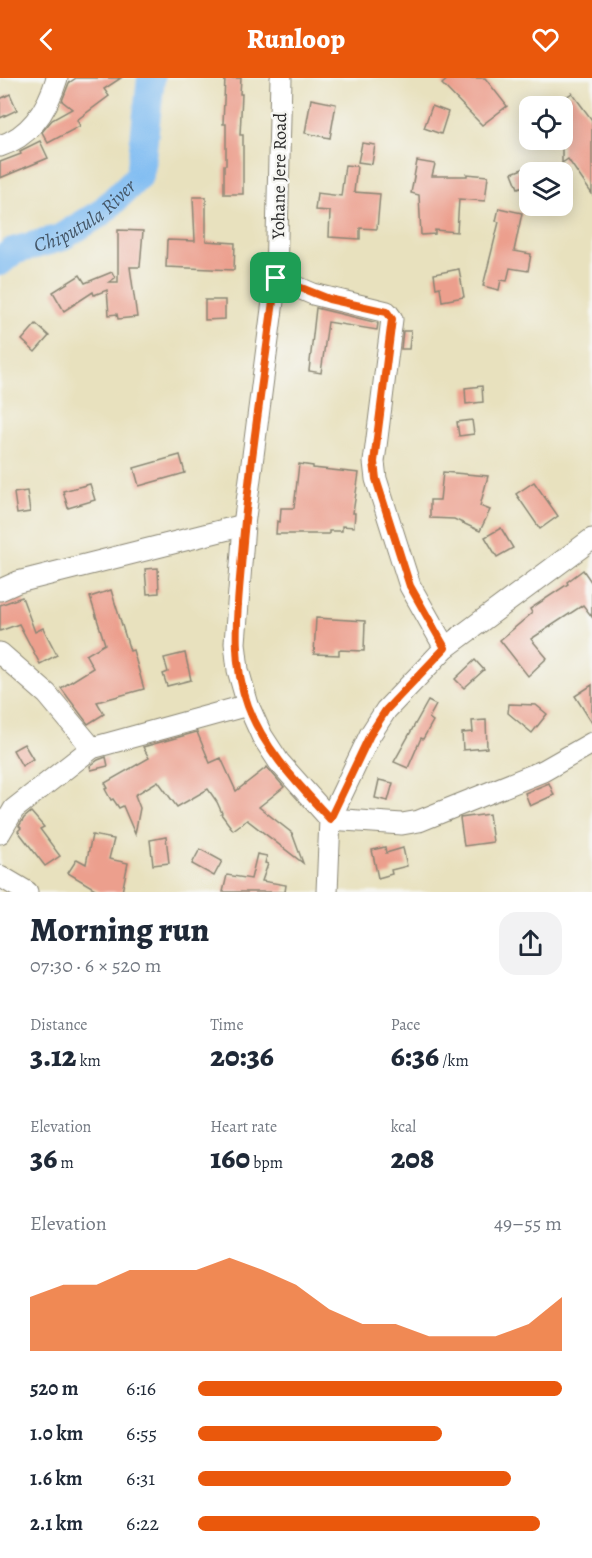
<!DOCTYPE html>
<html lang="en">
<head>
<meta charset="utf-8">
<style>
	:root { --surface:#fff; --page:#f2f2f3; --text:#1f2937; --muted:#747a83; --accent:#ea580c }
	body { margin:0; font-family:Alegreya,serif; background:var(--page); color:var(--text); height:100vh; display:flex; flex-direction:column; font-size:22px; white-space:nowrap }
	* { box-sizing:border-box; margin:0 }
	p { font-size:20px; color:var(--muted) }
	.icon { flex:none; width:33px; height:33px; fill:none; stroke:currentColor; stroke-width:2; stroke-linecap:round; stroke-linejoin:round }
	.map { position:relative; height:814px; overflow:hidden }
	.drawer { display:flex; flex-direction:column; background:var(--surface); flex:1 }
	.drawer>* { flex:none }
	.fabs { position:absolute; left:519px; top:18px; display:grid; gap:12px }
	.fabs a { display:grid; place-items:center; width:54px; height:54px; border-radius:12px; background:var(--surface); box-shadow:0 3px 15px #0003; font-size:30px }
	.pin { position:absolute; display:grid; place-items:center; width:51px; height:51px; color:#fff; margin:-26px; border-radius:12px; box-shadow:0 3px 9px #0006 }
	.round { display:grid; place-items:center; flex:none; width:63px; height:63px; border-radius:18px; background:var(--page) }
	.headline { display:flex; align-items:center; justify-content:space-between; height:102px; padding:0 30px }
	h1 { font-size:33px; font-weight:800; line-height:45px }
	.stats { display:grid; grid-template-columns:repeat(3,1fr); gap:9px; height:102px; padding:6px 30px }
	.stats div { display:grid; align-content:center }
	.stats b { font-size:30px; font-weight:800 }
	.stats small { font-size:16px; font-weight:400 }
	.stats p { font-size:16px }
	.chart { height:168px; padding:12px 30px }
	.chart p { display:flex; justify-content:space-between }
	.chart svg { width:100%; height:108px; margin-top:6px; fill:var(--accent); opacity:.7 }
	ul { padding:0 30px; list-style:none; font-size:20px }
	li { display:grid; grid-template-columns:96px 72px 1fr; align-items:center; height:45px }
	li i { height:15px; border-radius:8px; background:var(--accent) }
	header { display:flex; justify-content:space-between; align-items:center; height:78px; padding:0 30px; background:var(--accent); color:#fff; font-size:27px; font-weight:800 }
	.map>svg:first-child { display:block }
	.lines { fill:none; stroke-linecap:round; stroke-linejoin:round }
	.river { stroke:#7fbcf2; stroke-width:28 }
	.building { fill:#ec9f8d }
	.minor-casing { stroke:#8a8674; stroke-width:23 }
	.minor { stroke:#fff; stroke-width:21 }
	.route-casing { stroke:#fff; stroke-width:12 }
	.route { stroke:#ea580c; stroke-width:8 }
	.labels { text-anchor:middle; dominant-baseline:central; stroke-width:5; stroke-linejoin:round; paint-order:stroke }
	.street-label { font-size:18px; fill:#2b2b2b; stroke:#f6f6f2 }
	.water-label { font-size:20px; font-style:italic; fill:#445667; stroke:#f6f6f2 }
</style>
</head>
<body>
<header><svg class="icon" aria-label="back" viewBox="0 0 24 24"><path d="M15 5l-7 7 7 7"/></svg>Runloop<svg class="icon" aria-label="heart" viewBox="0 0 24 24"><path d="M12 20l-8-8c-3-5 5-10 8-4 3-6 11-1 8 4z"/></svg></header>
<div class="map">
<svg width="592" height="814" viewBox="0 0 592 814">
	<rect width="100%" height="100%" fill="#f6f6f2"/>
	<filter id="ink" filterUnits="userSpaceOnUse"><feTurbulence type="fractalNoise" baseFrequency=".0167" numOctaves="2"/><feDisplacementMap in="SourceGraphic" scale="12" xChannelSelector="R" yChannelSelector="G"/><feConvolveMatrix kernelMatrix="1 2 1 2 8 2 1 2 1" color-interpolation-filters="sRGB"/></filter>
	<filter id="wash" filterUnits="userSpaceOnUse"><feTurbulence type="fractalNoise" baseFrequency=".008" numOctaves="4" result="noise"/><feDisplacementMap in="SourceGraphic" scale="24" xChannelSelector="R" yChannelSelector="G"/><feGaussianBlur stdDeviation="1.35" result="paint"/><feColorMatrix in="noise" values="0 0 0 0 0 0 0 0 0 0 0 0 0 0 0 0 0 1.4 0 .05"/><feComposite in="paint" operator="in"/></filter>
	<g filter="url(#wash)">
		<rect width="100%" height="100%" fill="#e8e1be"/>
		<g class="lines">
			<path class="river" id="s1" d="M0 184 13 173 60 160 101 135 140 97 151 0"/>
		</g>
		<g id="blocks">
			<g class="building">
				<path d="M76 0H121L104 11 109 18 77 42 80 48 48 65 42 54 52 42 72 31 62 23 69 5Z"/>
				<path d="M225 0H241L240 16H242L240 57H243V116H224V87H226V46H223Z"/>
				<path d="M449 0H485L507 28 482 47 442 6Z"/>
				<path d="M572 15 592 42V116L568 81 562 85V22Z"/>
				<path d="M10 16 17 32 0 40V21Z"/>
				<path d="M311 21 336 26 330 60 305 55Z"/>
				<path d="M432 28 448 34 441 56 424 50Z"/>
				<path d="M40 63 48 80 0 100V84L21 76 20 73Z"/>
				<path d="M362 65 375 67 372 86 358 84Z"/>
				<path d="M417 83 435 86 432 98H467V96L488 98 485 123 459 121 457 154 435 152V156L421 157 419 117 411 115Z"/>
				<path d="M345 87 357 88 354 114 380 116 377 151 360 150V161L329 159 330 133 315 132 317 115 341 118Z"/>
				<path d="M530 88V106L518 110 512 95Z"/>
				<path d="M193 119H206V163L235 165 234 192 166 189 167 162 195 163Z"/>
				<path d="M499 130 522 135 514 173 531 176 528 193 510 190 507 203 501 202 499 212 483 208 499 144 496 143Z"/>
				<path d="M118 152 143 153 140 189H130L137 239 118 241 117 236 109 237 107 212 94 217 93 214 64 233 53 214 80 197 85 205 112 194 115 200 109 204H118Z"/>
				<path d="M459 191 464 219 442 223 440 209 436 210 434 196Z"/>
				<path d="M205 222H225V241L205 242Z"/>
				<path d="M316 230 378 245 377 252 328 244 321 295 309 293Z"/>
				<path d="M36 246 49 258 35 274 22 262Z"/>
				<path d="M403 253H411L409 271H401Z"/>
				<path d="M482 308 483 324 466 326 465 310Z"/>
				<path d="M472 342 474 356 459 358 457 344Z"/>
				<path d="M180 377 185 395 139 408 134 390Z"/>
				<path d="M299 386 313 388V390L359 395 353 435H355L354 449 342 448V453H329V456H276L277 443 280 444 281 430H294Z"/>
				<path d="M443 394 488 398 480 428 490 432 480 453 454 441 430 440V422H440Z"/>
				<path d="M534 404 558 438 540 451 516 416Z"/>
				<path d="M90 406 95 422 68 430 63 413Z"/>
				<path d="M27 413 30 434 17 436 14 415Z"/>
				<path d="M501 450 513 470 497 479 485 459Z"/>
				<path d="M158 490 159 515 147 516 145 491Z"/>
				<path d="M583 492 592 505V539L583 527 531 561 547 580 528 598 500 562 532 535 530 531 568 506 567 504Z"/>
				<path d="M111 512 130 573 133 572 144 611 97 624 104 636 88 646 61 610 93 590 86 577 105 566 90 519Z"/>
				<path d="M22 519 35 554 43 550 57 577 40 586 19 546 0 553V527Z"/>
				<path d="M316 540 365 543 364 573 339 572V577L314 576Z"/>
				<path d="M185 575 191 602 167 608 163 596 168 594 164 580Z"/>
				<path d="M475 582 484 592 464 610 455 601Z"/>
				<path d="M592 607V645L575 618Z"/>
				<path d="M428 623 436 627 429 640 433 643 423 661 421 660 408 690 394 684Z"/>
				<path d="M509 626 536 627 547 636 532 655 508 635Z"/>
				<path d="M486 642 487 670 463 672 462 655 473 654 472 643Z"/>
				<path d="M197 654 210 685 221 680 236 713 267 689 284 709 259 729 292 755 303 785 247 742 233 752 221 736 222 735 217 724 208 711 177 729 158 703 135 717 140 730 135 756 123 728 119 730 113 721 111 722 105 711 108 710 105 705 149 680 143 669Z"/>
				<path d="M24 666 33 681 22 688 13 672Z"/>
				<path d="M106 679 108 688 91 692 90 688 98 682Z"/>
				<path d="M379 702 393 705 388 723 375 720Z"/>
				<path d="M549 705 554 717 530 728 525 715Z"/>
				<path d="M31 734 44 749 40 751 60 778 45 788 18 753 21 750 19 748 24 740Z"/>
				<path d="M489 736 493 764 464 768 460 740Z"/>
				<path d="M92 757 114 761 109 781 128 785 122 814H100L68 795 77 781 86 786Z"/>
				<path d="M166 759 169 785 153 787 150 762Z"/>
				<path d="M385 769 386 775 403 770 407 788 391 792 392 796 378 800 372 772Z"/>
				<path d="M200 771 222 783 214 798 192 786Z"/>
				<path d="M257 776 267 778 265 785 268 786 262 803 286 807 285 814H223L227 797 251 801Z"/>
			</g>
		</g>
	</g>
	<g filter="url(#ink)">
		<use href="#blocks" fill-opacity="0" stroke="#8a8674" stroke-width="1.5"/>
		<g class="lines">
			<g class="minor-casing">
				<g id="minor">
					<path d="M281 0 276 200 244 447 235 565 238 592 248 627 262 658 279 684 330 741"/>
					<path d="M0 68C31 58 48 30 57 0"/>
					<path d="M276 200 313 216 387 234 392 241 374 384 376 401 410 508 445 570"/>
					<path d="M0 512 18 504 244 447"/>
					<path d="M0 575 47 616 92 670"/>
					<path d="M330 741 402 746 419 743 543 693 592 665"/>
					<path d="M0 755 14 731 92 670 248 627"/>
					<path d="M0 798 27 814"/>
					<path d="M327 814 330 741 370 657 386 632 445 570 592 461"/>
				</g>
			</g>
			<use href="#minor" class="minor"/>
		</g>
	</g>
	<g class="lines" filter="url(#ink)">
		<g class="route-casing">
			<path id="route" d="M276 200 329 221 387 234 392 241 374 384 376 401 410 508 445 570 386 632 370 657 330 741C298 706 265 673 248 628 231 582 237 536 241 489 248 392 264 296 276 200Z"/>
		</g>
		<use href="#route" class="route"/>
	</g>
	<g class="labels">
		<g class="street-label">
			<text transform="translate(279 98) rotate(-89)">Yohane Jere Road</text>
		</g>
		<g class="water-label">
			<text stroke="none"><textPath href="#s1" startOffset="98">Chiputula River</textPath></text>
		</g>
	</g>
</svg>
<div class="fabs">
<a><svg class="icon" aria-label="locate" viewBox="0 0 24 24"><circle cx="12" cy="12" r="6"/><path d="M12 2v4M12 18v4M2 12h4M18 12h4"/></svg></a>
<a><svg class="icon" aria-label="layers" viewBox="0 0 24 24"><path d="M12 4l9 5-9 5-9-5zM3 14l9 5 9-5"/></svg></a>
</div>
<div class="pin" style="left:276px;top:200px;background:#1e9e55"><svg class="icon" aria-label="arrive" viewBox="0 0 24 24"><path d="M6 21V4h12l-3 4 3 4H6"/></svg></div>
</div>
<section class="drawer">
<div class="headline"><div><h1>Morning run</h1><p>07:30 · 6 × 520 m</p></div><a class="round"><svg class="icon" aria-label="share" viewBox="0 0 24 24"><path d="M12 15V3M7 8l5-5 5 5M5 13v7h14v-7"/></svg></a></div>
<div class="stats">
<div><p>Distance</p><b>3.12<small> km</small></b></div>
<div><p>Time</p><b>20:36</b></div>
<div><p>Pace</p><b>6:36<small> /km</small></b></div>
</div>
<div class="stats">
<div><p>Elevation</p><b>36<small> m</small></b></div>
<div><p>Heart rate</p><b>160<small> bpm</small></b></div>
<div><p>kcal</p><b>208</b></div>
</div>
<div class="chart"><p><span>Elevation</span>49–55 m</p>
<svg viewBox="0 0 160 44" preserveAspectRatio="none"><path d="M0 44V22L10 17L20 17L30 11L40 11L50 11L60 6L70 11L80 17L90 27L100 33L110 33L120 38L130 38L140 38L150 33L160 22V44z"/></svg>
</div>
<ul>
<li><b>520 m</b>6:16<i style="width:100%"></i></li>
<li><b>1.0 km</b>6:55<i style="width:67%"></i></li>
<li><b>1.6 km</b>6:31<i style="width:86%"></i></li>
<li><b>2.1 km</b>6:22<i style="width:94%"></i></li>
</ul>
</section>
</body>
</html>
